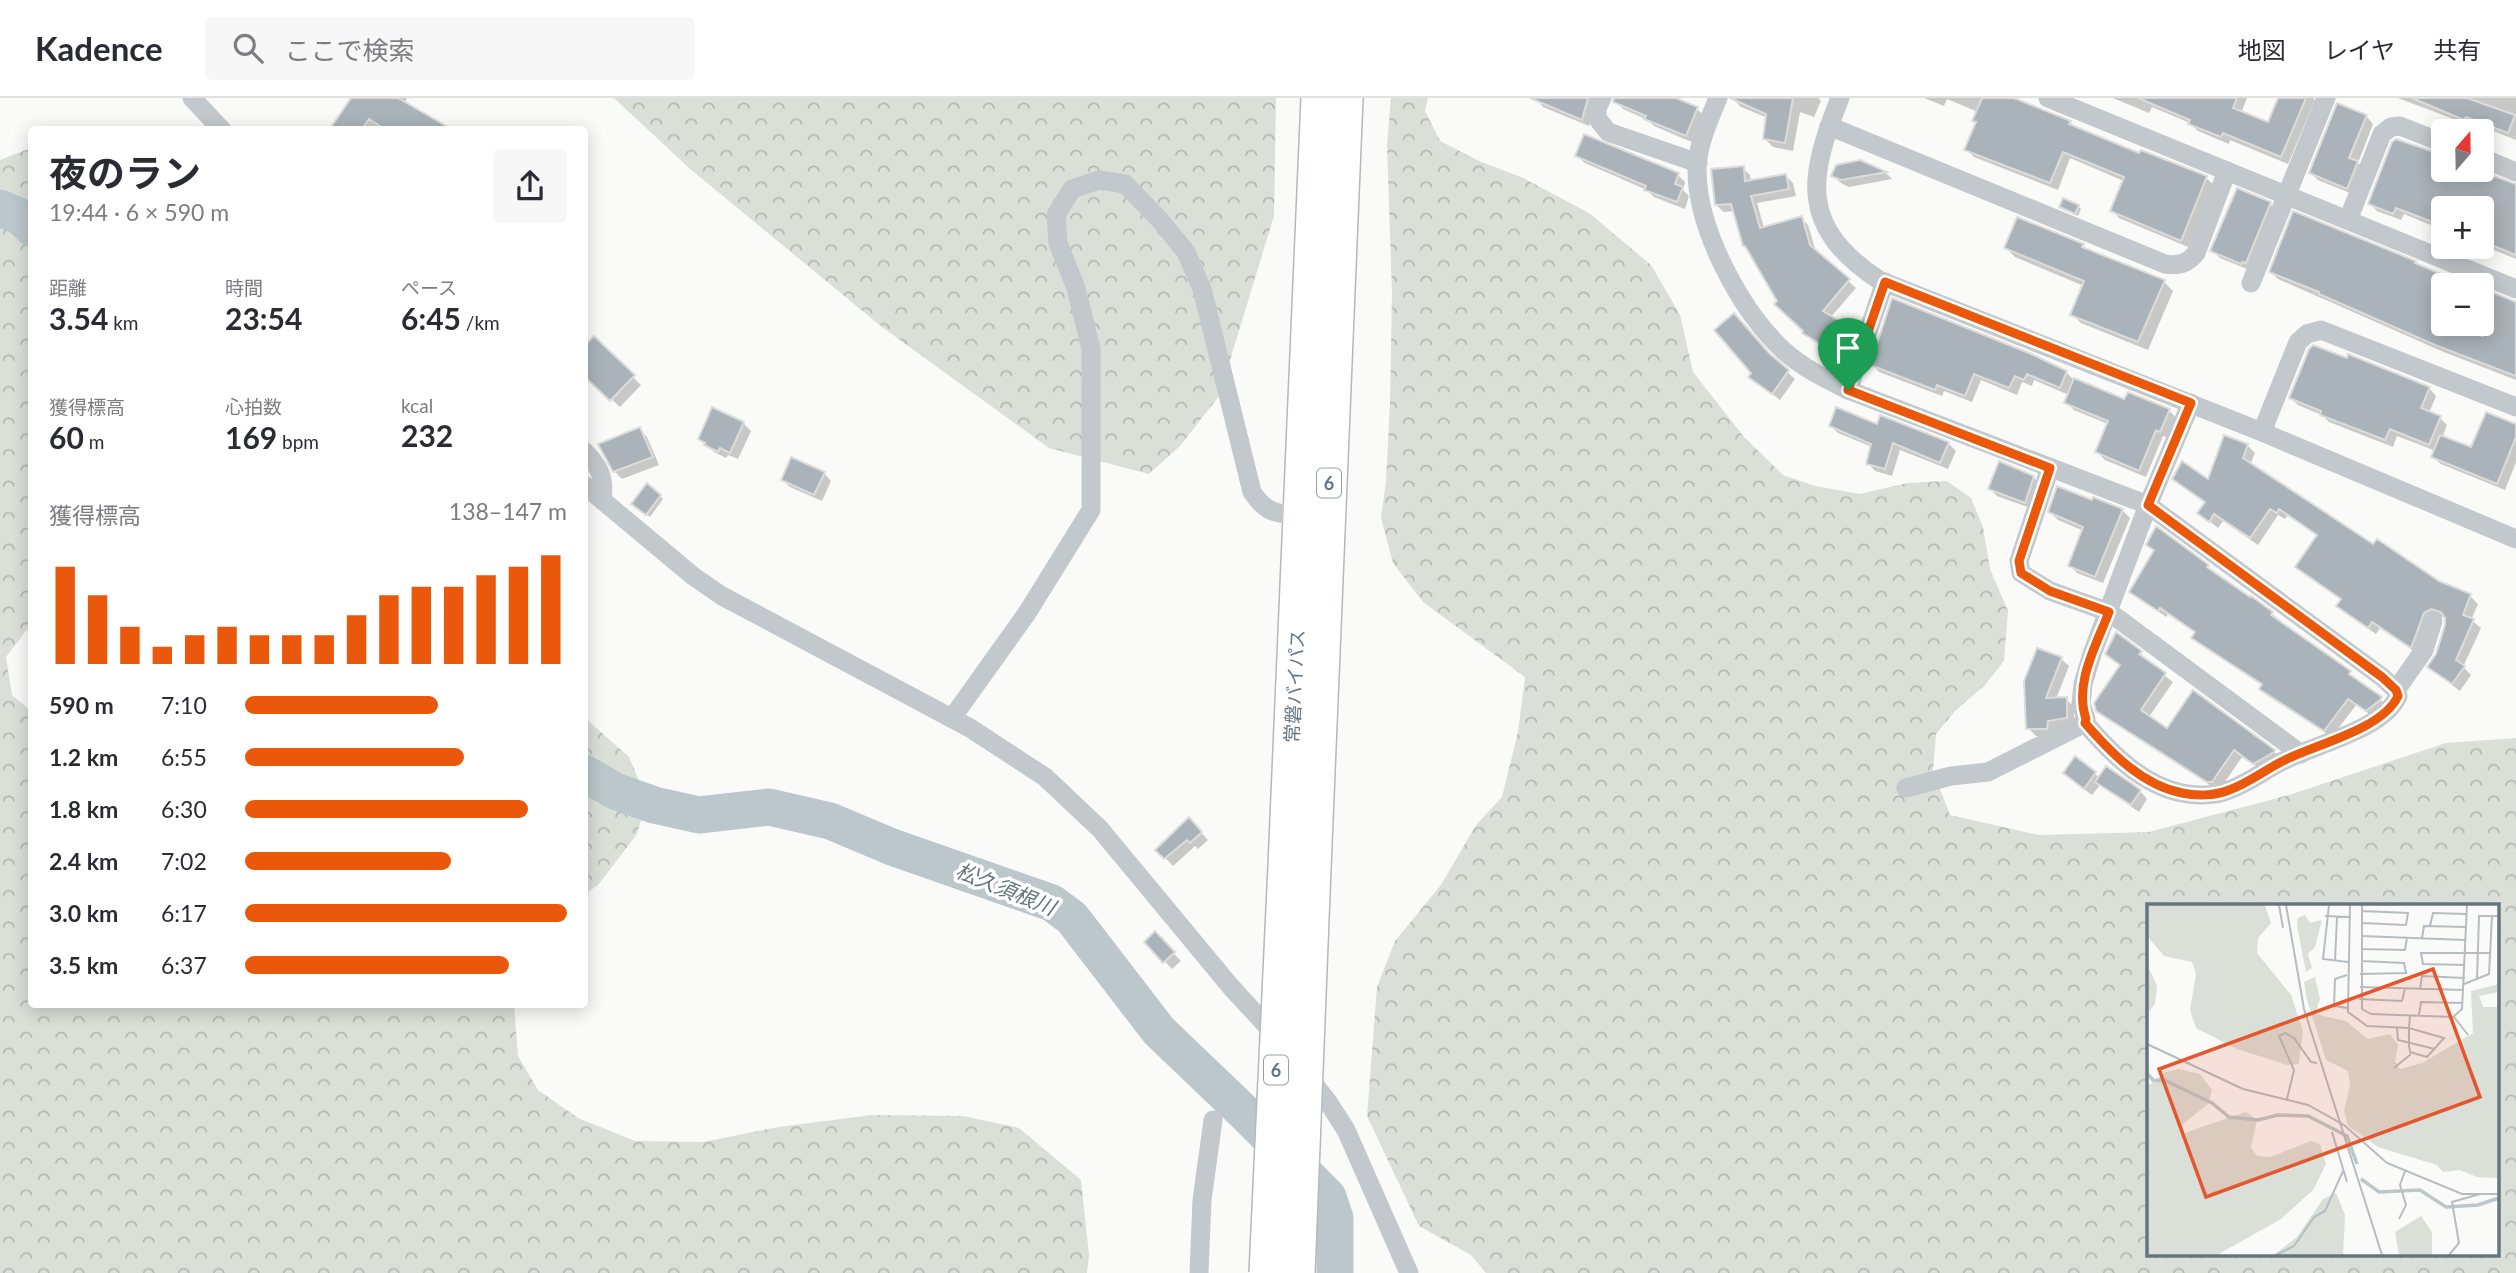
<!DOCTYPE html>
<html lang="ja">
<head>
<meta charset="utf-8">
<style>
	:root { --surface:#fff; --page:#f7f7f7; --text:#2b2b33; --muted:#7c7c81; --line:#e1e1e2; --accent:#ea580c }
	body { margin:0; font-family:Lato,"Noto Sans JP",sans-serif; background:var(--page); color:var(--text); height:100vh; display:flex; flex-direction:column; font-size:26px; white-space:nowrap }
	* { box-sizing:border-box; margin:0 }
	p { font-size:23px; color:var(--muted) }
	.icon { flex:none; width:38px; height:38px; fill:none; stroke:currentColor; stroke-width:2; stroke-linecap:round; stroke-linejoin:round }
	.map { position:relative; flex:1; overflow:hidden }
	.details { position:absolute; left:28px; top:28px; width:560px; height:882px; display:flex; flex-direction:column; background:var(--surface); border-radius:7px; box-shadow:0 4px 18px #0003 }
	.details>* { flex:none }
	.needle { width:46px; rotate:20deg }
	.controls { position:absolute; left:2431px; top:21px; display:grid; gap:14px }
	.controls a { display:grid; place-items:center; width:63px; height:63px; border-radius:7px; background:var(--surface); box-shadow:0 4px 18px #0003; font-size:35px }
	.pin { position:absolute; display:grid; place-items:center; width:60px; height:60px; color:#fff; margin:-72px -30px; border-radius:50% 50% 50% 0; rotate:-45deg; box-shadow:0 0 7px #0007 }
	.pin .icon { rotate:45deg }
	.round { display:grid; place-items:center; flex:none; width:74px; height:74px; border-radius:7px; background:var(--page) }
	.overview { display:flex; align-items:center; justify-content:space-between; height:119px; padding:0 21px }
	h1 { font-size:38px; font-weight:700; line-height:52px }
	.stats { display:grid; grid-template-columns:repeat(3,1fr); gap:10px; height:119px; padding:7px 21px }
	.stats div { display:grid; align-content:center }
	.stats b { font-size:30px; font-weight:700 }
	.stats small { font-size:19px; font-weight:400 }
	.stats p { font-size:19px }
	.chart { height:196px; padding:14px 21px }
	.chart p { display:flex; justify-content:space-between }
	.chart svg { width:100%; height:126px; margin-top:7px; stroke:var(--accent); stroke-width:6 }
	ul { padding:0 21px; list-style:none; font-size:23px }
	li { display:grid; grid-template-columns:112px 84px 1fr; align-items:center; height:52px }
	li i { height:18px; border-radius:9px; background:var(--accent) }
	header { display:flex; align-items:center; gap:42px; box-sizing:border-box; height:98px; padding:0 35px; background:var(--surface); border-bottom:2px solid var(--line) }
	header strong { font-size:33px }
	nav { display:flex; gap:38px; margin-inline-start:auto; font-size:24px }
	.search { width:490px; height:63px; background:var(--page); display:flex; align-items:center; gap:18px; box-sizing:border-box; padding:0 24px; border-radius:7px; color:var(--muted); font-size:26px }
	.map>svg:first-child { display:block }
	.forest { fill:url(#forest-crowns); fill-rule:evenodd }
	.shadow { fill:#0003 }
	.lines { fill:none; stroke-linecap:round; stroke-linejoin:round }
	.river { stroke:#bbc7cb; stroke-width:37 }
	.building { fill:#aab3b9; stroke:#dcdcda; stroke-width:2 }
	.highway-casing { stroke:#b4b9bd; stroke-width:38 }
	.street { stroke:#c3c8cc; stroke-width:19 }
	.highway { stroke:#fff; stroke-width:35 }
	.highway-bridge-casing { stroke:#b4b9bd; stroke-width:38; stroke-linecap:butt }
	.highway-bridge { stroke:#fff; stroke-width:35 }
	.route-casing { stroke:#fff; stroke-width:14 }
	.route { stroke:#ea580c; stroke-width:9 }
	.labels { text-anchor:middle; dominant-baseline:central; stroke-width:7; stroke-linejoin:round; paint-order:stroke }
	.shield { fill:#fff; stroke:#939fa8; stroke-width:2 }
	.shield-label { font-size:18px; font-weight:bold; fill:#657683 }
	.street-label { font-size:19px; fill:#657683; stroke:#fff }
	.water-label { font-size:21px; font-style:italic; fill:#60757c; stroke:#fff }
	.inset-river { fill:none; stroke:#bbc7cb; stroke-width:3.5 }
	.inset-road { fill:none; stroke:#b5bdc2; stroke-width:2 }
	.view { fill:#e4572e; fill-opacity:0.15; stroke:#e4572e; stroke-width:3.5 }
	.inset-edge { fill:none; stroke:#657683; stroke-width:3.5 }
</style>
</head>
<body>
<header>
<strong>Kadence</strong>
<div class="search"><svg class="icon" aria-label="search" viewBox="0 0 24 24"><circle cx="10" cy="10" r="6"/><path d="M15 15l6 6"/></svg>ここで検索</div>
<nav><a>地図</a><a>レイヤ</a><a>共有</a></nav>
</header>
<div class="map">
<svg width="2516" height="1175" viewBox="0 0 2516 1175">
	<defs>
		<pattern id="forest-crowns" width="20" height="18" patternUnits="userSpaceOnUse" patternTransform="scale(1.75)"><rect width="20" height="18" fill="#dadfd7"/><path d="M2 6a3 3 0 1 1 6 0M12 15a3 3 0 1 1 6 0" fill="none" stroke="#b4b9b4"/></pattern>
	</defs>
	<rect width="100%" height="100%" fill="#fafaf8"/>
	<g class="forest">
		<path d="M614 0H1276L1274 118 1219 298 1180 348 1149 376 1049 350 882 229 689 70Z"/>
		<path d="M1391 0H1428L1425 13 1440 43 1479 63 1523 80 1589 115 1651 167 1680 217 1693 274 1744 339 1783 377 1815 388 1860 396 1907 385 1947 383 1971 400 1983 429 1990 471 2008 513 2004 563 1984 588 1955 613 1936 636 1933 673 1950 717 2039 737 2149 734 2289 697 2446 645 2516 640V1175H1486L1471 1157 1419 1128 1367 1018 1377 889 1395 843 1441 787 1476 727 1502 699 1518 634 1525 579 1423 504 1393 465 1381 420 1386 384 1390 305 1392 195 1387 47ZM2148 808H2497V1156H2148Z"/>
		<path d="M31 50 32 525 6 559 12 597 31 613 32 906 514 907 518 958 538 992 578 1020 635 1043 704 1044 778 1029 872 1017 963 1018 1019 1030 1081 1082 1089 1157 1087 1175H0V62Z"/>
		<path d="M585 620 629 659 647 702 637 736 598 787 585 796Z"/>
	</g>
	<g class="shadow">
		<path d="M353 0H407L404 6 449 32H338Z"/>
		<path d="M1536 0H1600L1589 28 1543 9Z"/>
		<path d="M1615 0H1671L1697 11 1704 18 1694 45 1654 28 1648 22 1623 11Z"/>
		<path d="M1732 0H1818L1821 3 1814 19 1800 14 1793 53 1773 49 1765 41 1768 20 1741 9Z"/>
		<path d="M1924 0H2013L2070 24 2077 31 2140 57 2142 54 2206 80 2214 87 2188 149 2119 120 2112 112 2124 83 2070 60 2058 92 1974 59 1966 51 1977 25 1978 14 1947 1 1944 8Z"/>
		<path d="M2113 0H2247L2241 15 2269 26 2280 0H2313L2315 2 2288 66 2230 42 2229 46 2198 33 2190 25 2152 9 2149 15Z"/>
		<path d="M2398 0H2516V42L2473 25 2472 28Z"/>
		<path d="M2366 18 2373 26 2358 65 2365 72 2355 97 2318 82 2311 75Z"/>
		<path d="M1577 58 1678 77 1685 84 1683 92 1689 98 1685 111 1654 99 1647 92 1585 65Z"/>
		<path d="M2443 59V72H2477L2516 88V161L2482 147V110H2443V132L2404 116 2401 122 2377 113 2370 105Z"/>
		<path d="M1860 64 1886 75 1892 81 1849 89 1841 85 1833 78Z"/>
		<path d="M1743 70 1750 77 1751 84 1786 78 1793 85 1796 98 1757 105 1764 130 1801 120 1808 127 1816 154 1856 190 1830 220 1850 234 1837 256 1811 242 1779 203 1735 113 1724 114 1716 107Z"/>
		<path d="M2270 106 2277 113 2249 172 2220 160 2212 152Z"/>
		<path d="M2078 108 2081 111 2078 118 2061 109Z"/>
		<path d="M2294 116 2463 187H2443V226H2482V192L2516 207V282L2444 254 2278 181 2271 174Z"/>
		<path d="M2083 148 2089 154 2164 184 2173 193 2148 252 2081 225 2072 216 2084 188 2015 159 2006 150Z"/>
		<path d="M594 241 641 287 620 309 587 279 584 282V243L588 247Z"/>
		<path d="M1772 260 1795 281 1780 302 1751 279Z"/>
		<path d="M1872 266 2066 274 2074 282 2125 304 2169 312 2176 320 2168 340 2163 338 2146 379 2105 362 2097 354 2108 326 2074 312 2066 304 2069 297 2034 282 2032 288 2022 284 2017 297 1981 282 1972 304 1944 293 1942 298 1879 274Z"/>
		<path d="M2429 290 2436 298 2429 315 2440 320 2447 327 2442 340 2472 352 2516 328V364L2505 392 2441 366 2433 359 2436 353 2397 338 2393 349 2329 324 2322 317 2298 307 2291 300Z"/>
		<path d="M743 325 751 333 738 361 728 357 726 360 714 354 700 340Z"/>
		<path d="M1831 328 1878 329 1948 345 1956 353 1948 371 1900 352 1892 378 1875 373 1868 365 1872 349 1838 335Z"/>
		<path d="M639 331 647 339 659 367 622 381 614 373Z"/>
		<path d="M2247 347 2255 355 2250 367 2374 448 2438 484 2470 498 2478 506 2471 522 2481 530 2463 569 2471 577 2460 593 2429 569 2437 557 2446 520 2439 518 2418 556 2380 530 2376 536 2346 515 2338 508 2342 502 2297 469 2318 438 2288 417 2285 421 2278 417 2258 447 2223 423 2218 430 2199 415 2206 405 2174 381 2208 383Z"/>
		<path d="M824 375 831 383 822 403 790 389 783 382Z"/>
		<path d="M2033 379 2041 387 2033 411 1997 398 1990 391Z"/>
		<path d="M660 398 663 401 650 419 636 409Z"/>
		<path d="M2093 405 2122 412 2130 420 2103 485 2077 475 2070 467 2084 433 2058 422 2050 414Z"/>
		<path d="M2148 447 2207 468 2214 476 2272 516 2388 608 2375 620 2356 607 2332 639 2268 598 2261 591 2263 588 2201 547 2193 539 2196 535 2168 516 2166 519 2131 493 2155 454Z"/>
		<path d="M2116 537 2140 555 2148 562 2147 564 2173 584 2149 619 2168 632 2274 654 2281 661 2262 672 2242 659 2220 691H2216L2106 620 2098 612 2121 568 2107 556Z"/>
		<path d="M2061 561 2069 568 2056 601H2066L2074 609V627L2054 638H2036L2028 630Z"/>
		<path d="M2076 661 2100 680 2140 693 2147 701 2139 714 2100 687 2092 697 2072 682 2065 675Z"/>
		<path d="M1196 729 1208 742 1198 751 1195 748 1173 768 1158 752Z"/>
		<path d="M1155 836 1181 863 1172 871 1146 844Z"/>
	</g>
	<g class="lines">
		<g class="river">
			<path d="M0 110 21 119 32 130"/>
			<path d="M584 675 615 693 654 707 699 717 769 709 830 723 892 749 1052 805 1072 820 1159 933 1251 1021 1328 1099 1335 1120V1175"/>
		</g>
	</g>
	<g class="building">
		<path d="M351 0H398L453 32H386L369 21 361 32H329Z"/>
		<path d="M1530 0H1588L1582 22Z"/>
		<path d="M1614 0H1676L1698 9 1686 38 1644 21 1646 18 1613 4Z"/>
		<path d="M1730 0H1793L1785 45 1763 41 1766 16Z"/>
		<path d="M1982 0H2014L2071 23 2069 26 2139 55 2141 52 2207 78 2181 143 2110 113 2124 79 2063 54 2050 85 1964 52 1976 24 1972 23Z"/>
		<path d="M2138 0H2237L2233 10 2268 24 2278 0H2306L2281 59 2223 35 2221 39 2188 26 2190 22Z"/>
		<path d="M2412 0H2467L2515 17 2508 35 2466 19 2464 22Z"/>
		<path d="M2337 5 2367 17 2349 60 2358 63 2347 91 2309 75Z"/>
		<path d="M1584 36 1679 75 1675 86 1683 89 1677 104 1644 92 1646 88 1575 58Z"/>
		<path d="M2396 41 2443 57V72H2478L2516 86V157L2482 143V129L2489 110H2443V128L2396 110 2393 116 2368 106 2392 44Z"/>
		<path d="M1860 62 1887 74 1841 82 1831 78 1836 67Z"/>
		<path d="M1744 68 1745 83 1786 76 1789 91 1751 98 1760 130 1802 118 1810 147 1850 181 1823 213 1844 226 1829 251 1802 235 1803 233 1774 206 1777 203 1745 148H1743L1731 106 1715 107 1711 71Z"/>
		<path d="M2237 90 2271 104 2246 165 2242 164 2241 166 2210 153Z"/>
		<path d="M2063 100 2079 107 2075 116 2059 109Z"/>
		<path d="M2293 113 2416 163 2415 165 2443 177V206L2437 221 2443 223V226H2450L2482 238V190L2516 204V278L2435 247 2319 196V194L2269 174Z"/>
		<path d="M2017 119 2084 146 2082 149 2165 182 2138 244 2070 217 2084 183 2004 150Z"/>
		<path d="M1892 200 2029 255 2067 273 2060 290 2027 276 2024 282 2015 278 2009 290 1974 276 1965 298 1937 287 1935 292 1870 267Z"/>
		<path d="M1734 215 1769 255 1789 272 1772 296 1748 279 1751 275 1714 232Z"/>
		<path d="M594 238 635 277 610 303 584 278V248Z"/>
		<path d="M2313 247 2347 260 2348 256 2430 289 2421 310 2441 318 2429 347 2390 331 2385 342 2320 317 2321 313 2289 300 2309 251Z"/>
		<path d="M2074 280 2124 301 2128 294 2170 311 2160 334 2156 332 2139 373 2095 354 2108 323 2064 305Z"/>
		<path d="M712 309 744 324 730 355 720 350 718 354 704 347 705 345 698 341Z"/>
		<path d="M1836 309 1877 326 1880 317 1949 344 1940 365 1893 345 1885 371 1866 366 1871 346 1829 328Z"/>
		<path d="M2486 314 2516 326V339L2497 386 2431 359 2440 337 2471 349Z"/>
		<path d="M640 329 653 359 613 374 598 346Z"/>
		<path d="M2224 337 2248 346 2243 360 2373 446 2377 441 2439 483 2471 496 2463 517 2474 521 2456 562 2465 568 2452 586 2427 569 2436 556 2445 527V520L2441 514 2431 511 2424 515 2411 550 2372 524 2368 530 2336 508 2341 501 2295 469 2317 437 2279 411 2277 415 2270 411 2250 440 2214 416 2209 424 2197 415 2205 404 2172 381 2182 363 2208 381Z"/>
		<path d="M791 359 825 374 814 397 781 382Z"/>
		<path d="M1999 363 2034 378 2025 405 1988 391Z"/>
		<path d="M647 385 661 397 646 417 631 406Z"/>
		<path d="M2057 388 2092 402 2093 399 2123 411 2095 479 2068 468 2083 429 2048 414Z"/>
		<path d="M2156 428 2209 467 2207 469 2250 499 2251 498 2273 514 2271 517 2351 573 2349 576 2382 599 2380 602 2366 613 2348 601 2324 633 2259 591 2262 586 2191 540 2195 534 2160 510 2158 513 2129 494 2154 452 2146 447Z"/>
		<path d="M2116 534 2142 553 2139 556 2166 575 2141 612 2167 630 2193 592 2275 652 2274 654 2253 666 2234 652 2212 684H2207L2096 613 2094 605 2120 567 2105 556Z"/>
		<path d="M2037 550 2062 559 2046 600 2067 599V620L2048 623 2047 631H2026L2024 583Z"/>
		<path d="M2075 658 2096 674 2084 691 2063 675Z"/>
		<path d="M2106 668 2141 692 2131 707 2095 684Z"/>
		<path d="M1189 719 1202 734 1190 745 1187 742 1164 761 1155 752Z"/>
		<path d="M1155 833 1175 854 1163 865 1144 844Z"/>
	</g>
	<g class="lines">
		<g class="highway-casing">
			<g id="highway">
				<path d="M1286 768 1319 0"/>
				<path d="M1313 770 1345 0"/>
			</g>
		</g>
		<g class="street">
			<path d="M192 0 222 32"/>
			<path d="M1602 0 1597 10V20L1608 34 1698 65"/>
			<path d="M1718 0C1709 22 1697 48 1697 72 1697 132 1741 213 1784 253 1803 270 1826 281 1848 292L2148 407 2382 579 2396 592 2398 598C2384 631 2317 646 2285 662 2266 671 2249 685 2229 692 2215 698 2196 698 2182 695 2142 687 2111 655 2085 625L2086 621 2081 606 2083 586 2092 556 2148 407 2191 305"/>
			<path d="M1840 0C1808 80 1799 129 1879 182L2262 334 2516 441"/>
			<path d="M2048 0 2516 191"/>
			<path d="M1829 28 2165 166C2179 168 2187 166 2196 155L2227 73"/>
			<path d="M2482 60 2516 74"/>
			<path d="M2348 122 2382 36 2391 29 2400 28 2443 45"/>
			<path d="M2251 185 2326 0"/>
			<path d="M1848 292 1885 184"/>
			<path d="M2262 334 2298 244 2307 236 2321 232 2516 309"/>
			<path d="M584 353C600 369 605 379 602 402"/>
			<path d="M2050 370 2019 463 2021 475 2050 493 2109 514 2301 656"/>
			<path d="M584 387 693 478 722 498 970 630 1045 679 1100 731 1231 889 1278 940"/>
			<path d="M2396 592 2424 552 2433 523"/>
			<path d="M952 620 1027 515 1091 412V251L1076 190 1058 145 1056 117 1072 91 1099 82 1125 86 1159 121 1186 154 1202 191 1252 394C1267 416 1276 415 1301 418"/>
			<path d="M1906 690 1951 678 1988 674 2085 625"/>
			<path d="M1305 975 1328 1004 1346 1032 1409 1175"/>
			<path d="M1199 1175 1202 1102 1213 1022"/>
		</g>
		<use href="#highway" class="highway"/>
		<g class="highway-bridge-casing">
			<g id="highway-bridge">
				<path d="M1267 1175 1286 768"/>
				<path d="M1297 1175 1313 770"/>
			</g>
		</g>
		<use href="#highway-bridge" class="highway-bridge"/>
	</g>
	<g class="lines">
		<g class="route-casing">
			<path id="route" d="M1885 184 2191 305 2148 407 2382 579 2396 592 2398 598C2383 631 2317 646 2285 662 2266 671 2249 685 2229 692 2215 698 2196 698 2182 695 2142 687 2111 655 2085 625L2086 621C2074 585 2096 548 2109 514L2050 493 2021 475 2019 463 2050 370 1848 292Z"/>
		</g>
		<use href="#route" class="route"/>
	</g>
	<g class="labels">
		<g class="shield">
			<rect x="1317" y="370.5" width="24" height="29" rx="5"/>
			<rect x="1264" y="957.5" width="24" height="29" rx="5"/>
		</g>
		<g class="shield-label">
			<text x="1329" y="385">6</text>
			<text x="1276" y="972">6</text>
		</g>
		<g class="street-label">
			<text transform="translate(1294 588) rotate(-87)">常磐バイパス</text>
		</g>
		<g class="water-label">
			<text transform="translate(1006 790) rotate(22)">松久須根川</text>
		</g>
	</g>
	<g transform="translate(2147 806)">
		<rect width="352" height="352" fill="#fafaf8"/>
		<path d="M0 1H118L124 19 111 34 110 49 144 91 156 127 152 160 140 161 90 145 49 124 43 106 49 70 45 58 17 52 0 32ZM158 11 163 19 175 16 168 43 161 50 165 64 159 68 150 22 151 14ZM0 60 10 82 8 100 0 110ZM168 73 173 95 168 110 199 117 221 135 243 130 251 141 248 157 253 165 275 159 326 129 324 87 352 80V88L332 92 336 103H352V274L330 273 313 266 296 268 290 261 231 243 201 222 197 207 203 181 201 167 179 156 160 96 157 78ZM32 165 53 170 65 186 61 200 36 220 37 229 99 208 110 216 104 243 110 252 123 253 164 237 173 240 179 260 166 286 134 315 70 351H0V183L18 168ZM189 289 198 311 196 351H127L150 333 176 295ZM274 312 285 328V351H252L248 328Z" fill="#dadfd7"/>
		<path class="inset-river" d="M0 169 6 176 19 177 65 199 82 213 111 216 131 211 161 212 200 232 210 260M214 275 232 288 273 286 299 303 331 301 352 294"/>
		<path class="inset-road" d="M132 1 136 24M139 1 157 105 235 351M182 1 176 55 201 58M203 1 201 108 220 122 262 124 297 134 280 153 263 148 262 142V124L263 111M215 1V105L224 110 306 113 315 105 320 1M178 12 202 13M215 19 259 21 261 9 215 7M283 22 286 9 319 10M214 32 318 36M275 34 277 22 319 23M214 45 258 46 260 34M188 57 190 13M318 61 276 60 274 49H343M213 70 259 69 257 59 214 57M330 76 332 12H352M317 80 342 70 345 12M213 83 317 86M273 85 275 72 318 74M212 95 255 97 258 84M200 104 187 102 188 75 200 71M272 111 274 98 316 99M307 113 321 131M250 124 251 136 288 145M0 140 96 185 161 201 197 221 240 259 315 290H352M247 164 264 150M140 195 147 166 132 132 138 129 147 134 164 158 170 159M185 228 200 278M252 315 259 301 253 281 258 267M129 351 147 342 167 313 178 307 196 267M302 351 312 339 305 298 333 290"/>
		<path class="view" d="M286 65 333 193 59 293 12 165Z"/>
		<rect width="352" height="352" class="inset-edge"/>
	</g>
</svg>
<div class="controls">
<a><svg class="needle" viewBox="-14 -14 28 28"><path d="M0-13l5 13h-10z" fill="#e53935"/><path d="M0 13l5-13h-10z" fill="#7c7c81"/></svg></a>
<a>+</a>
<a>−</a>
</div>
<div class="pin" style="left:1848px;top:292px;background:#1e9e55"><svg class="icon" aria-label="arrive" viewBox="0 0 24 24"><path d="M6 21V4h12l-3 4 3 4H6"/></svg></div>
<section class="details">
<div class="overview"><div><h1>夜のラン</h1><p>19:44 · 6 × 590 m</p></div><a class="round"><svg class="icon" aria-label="share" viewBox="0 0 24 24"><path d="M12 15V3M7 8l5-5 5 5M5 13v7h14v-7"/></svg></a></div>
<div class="stats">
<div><p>距離</p><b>3.54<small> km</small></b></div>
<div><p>時間</p><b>23:54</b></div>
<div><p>ペース</p><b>6:45<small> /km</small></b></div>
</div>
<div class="stats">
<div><p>獲得標高</p><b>60<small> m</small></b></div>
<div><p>心拍数</p><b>169<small> bpm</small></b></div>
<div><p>kcal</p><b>232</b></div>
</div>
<div class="chart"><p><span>獲得標高</span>138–147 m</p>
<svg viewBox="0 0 160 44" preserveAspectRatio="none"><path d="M5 44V10M15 44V20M25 44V31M35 44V38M45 44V34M55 44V31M65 44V34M75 44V34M85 44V34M95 44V27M105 44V20M115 44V17M125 44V17M135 44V13M145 44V10M155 44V6"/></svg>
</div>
<ul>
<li><b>590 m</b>7:10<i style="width:60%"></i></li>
<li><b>1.2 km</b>6:55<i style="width:68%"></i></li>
<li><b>1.8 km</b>6:30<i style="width:88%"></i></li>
<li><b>2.4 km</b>7:02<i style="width:64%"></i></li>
<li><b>3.0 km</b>6:17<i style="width:100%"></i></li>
<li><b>3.5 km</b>6:37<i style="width:82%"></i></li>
</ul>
</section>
</div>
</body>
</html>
